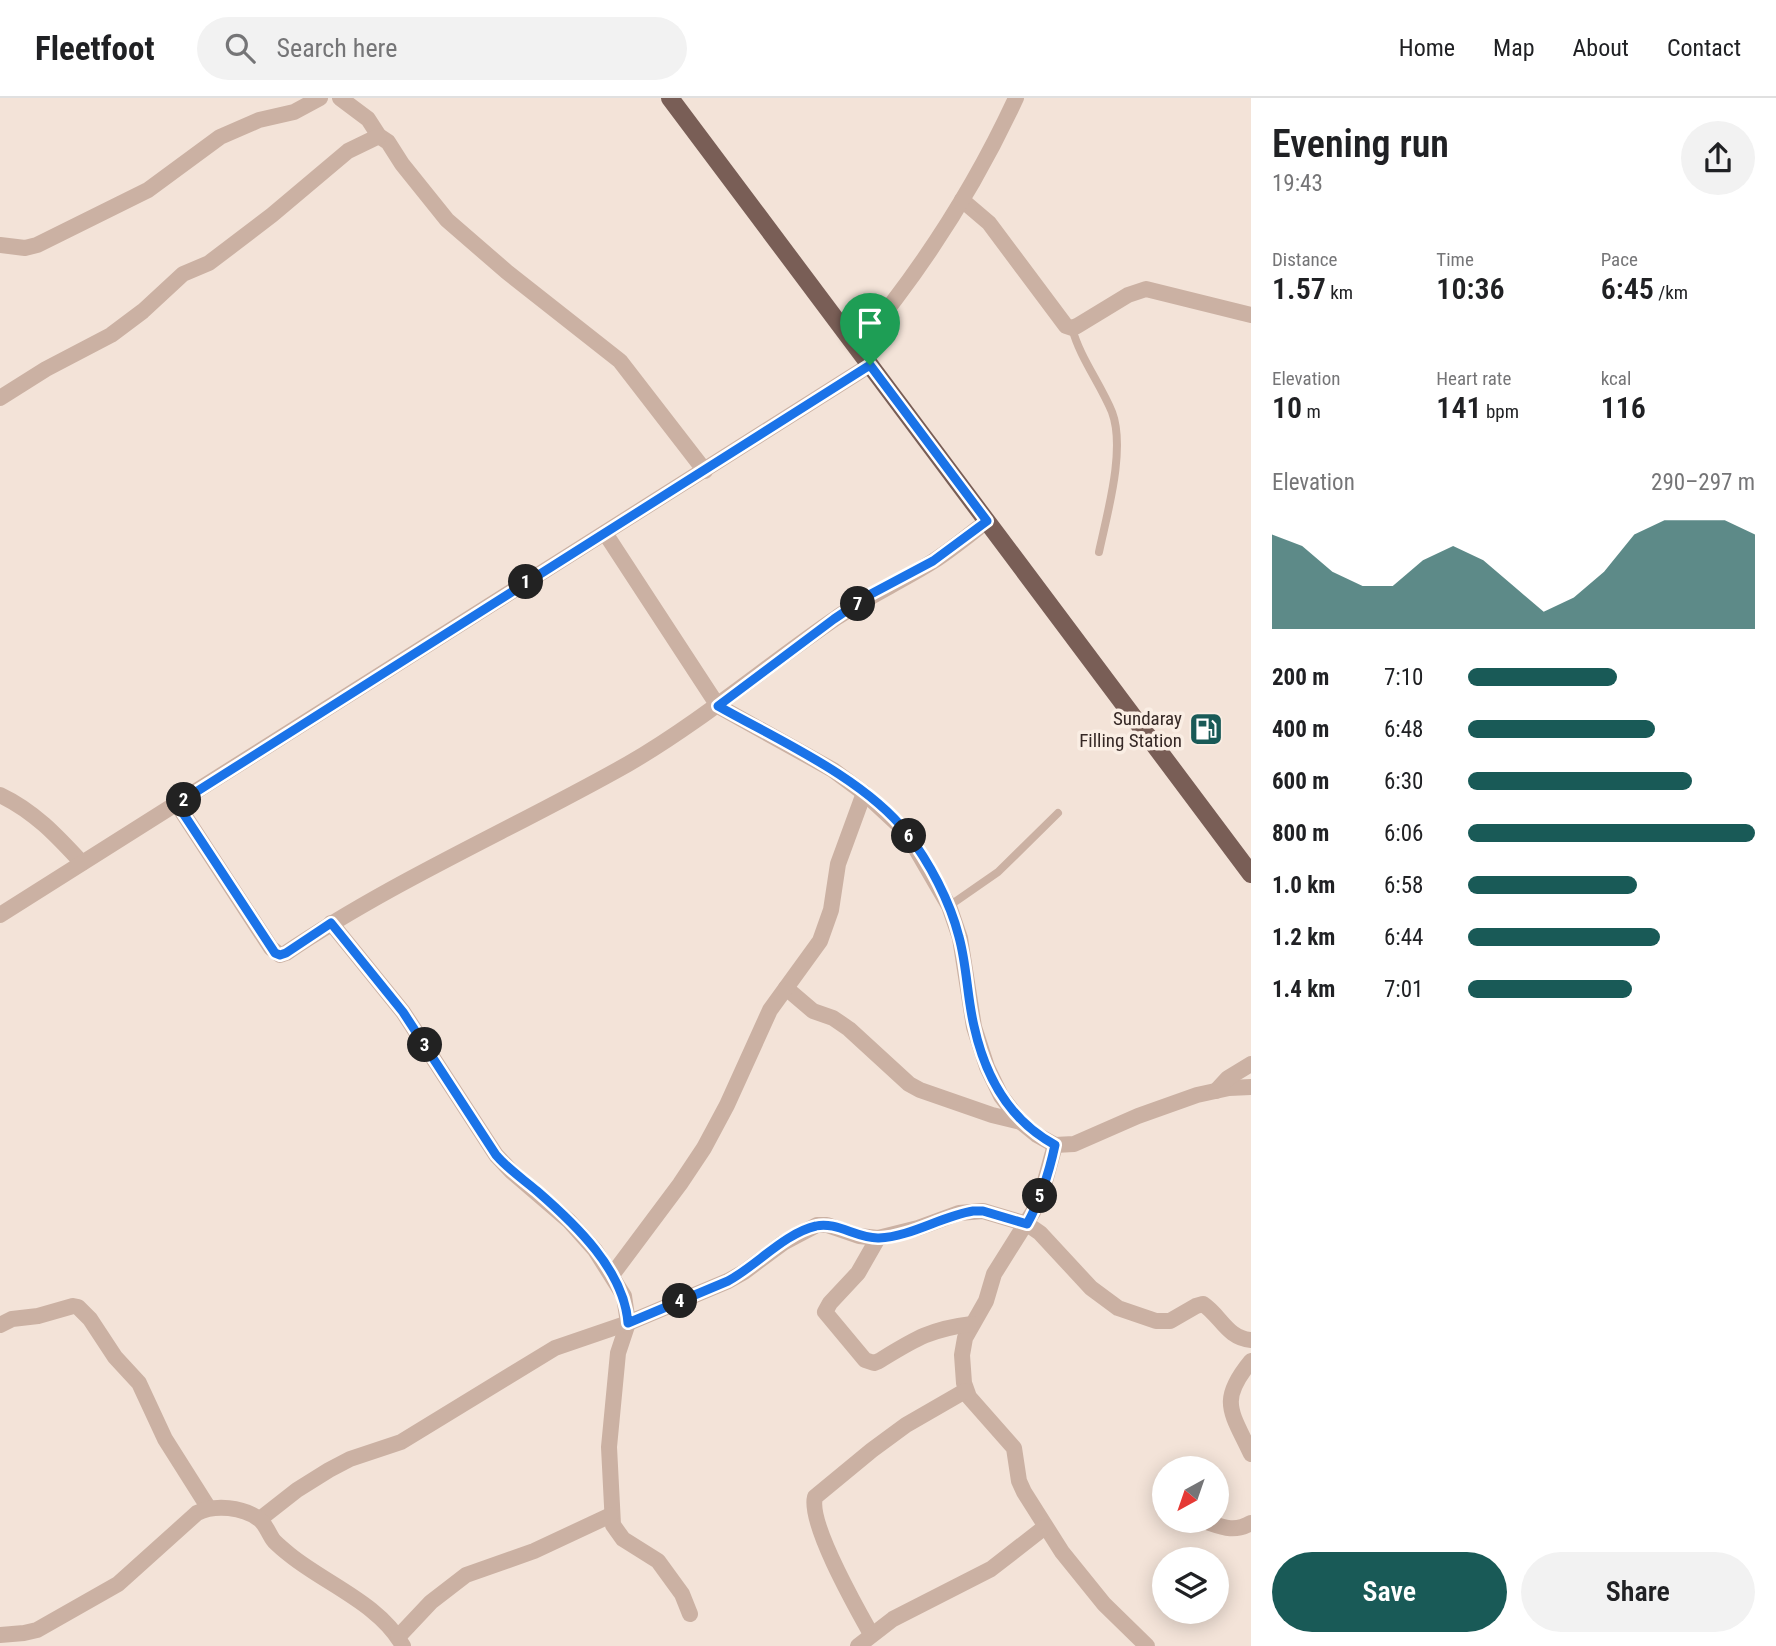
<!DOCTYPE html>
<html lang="en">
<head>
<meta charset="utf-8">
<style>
	:root { --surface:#fff; --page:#f2f2f2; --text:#202124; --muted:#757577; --line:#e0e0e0; --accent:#195a57 }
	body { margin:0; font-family:"Roboto Condensed",sans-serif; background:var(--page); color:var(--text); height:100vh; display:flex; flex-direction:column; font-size:26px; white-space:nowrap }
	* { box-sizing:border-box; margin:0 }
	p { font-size:23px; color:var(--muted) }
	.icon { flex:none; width:38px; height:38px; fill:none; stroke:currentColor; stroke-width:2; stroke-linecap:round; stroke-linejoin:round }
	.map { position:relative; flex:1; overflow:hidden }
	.panel { display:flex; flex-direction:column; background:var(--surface); width:525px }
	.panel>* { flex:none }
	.needle { width:46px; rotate:220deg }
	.controls { position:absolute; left:1152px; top:1358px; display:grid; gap:14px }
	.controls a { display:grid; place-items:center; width:77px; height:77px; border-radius:50%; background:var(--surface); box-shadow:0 4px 18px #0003; font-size:35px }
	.pin { position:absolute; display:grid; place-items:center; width:60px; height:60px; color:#fff; margin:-72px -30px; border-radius:50% 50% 50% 0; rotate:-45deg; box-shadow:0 0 7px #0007 }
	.pin .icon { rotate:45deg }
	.km { position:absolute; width:35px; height:35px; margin:-18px; border-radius:50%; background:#222; color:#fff; font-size:19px; line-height:35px; text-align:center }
	.round { display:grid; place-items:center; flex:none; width:74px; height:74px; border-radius:37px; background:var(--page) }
	.overview { display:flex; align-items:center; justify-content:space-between; height:119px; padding:0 21px }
	h1 { font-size:38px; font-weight:600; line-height:52px }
	.figures { display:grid; grid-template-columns:repeat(3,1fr); gap:10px; height:119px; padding:7px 21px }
	.figures div { display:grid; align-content:center }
	.figures b { font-size:30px; font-weight:600 }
	.figures small { font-size:19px; font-weight:400 }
	.figures p { font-size:19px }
	.chart { height:196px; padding:14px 21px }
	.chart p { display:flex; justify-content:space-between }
	.chart svg { width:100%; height:126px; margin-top:7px; fill:var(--accent); opacity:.7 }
	.primary-button { display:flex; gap:14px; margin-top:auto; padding:14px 21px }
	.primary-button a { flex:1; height:80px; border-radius:42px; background:var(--accent); color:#fff; font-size:28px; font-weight:600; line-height:80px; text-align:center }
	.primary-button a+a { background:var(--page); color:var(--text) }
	ul { padding:0 21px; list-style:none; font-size:23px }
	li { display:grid; grid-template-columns:112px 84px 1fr; align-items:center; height:52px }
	li i { height:18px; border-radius:9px; background:var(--accent) }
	header { display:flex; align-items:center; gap:42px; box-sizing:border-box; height:98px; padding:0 35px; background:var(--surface); border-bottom:2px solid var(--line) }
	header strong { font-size:33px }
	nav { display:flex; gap:38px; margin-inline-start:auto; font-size:24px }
	.search { width:490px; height:63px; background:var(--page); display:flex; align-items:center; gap:18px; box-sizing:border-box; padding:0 24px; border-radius:38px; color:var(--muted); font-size:26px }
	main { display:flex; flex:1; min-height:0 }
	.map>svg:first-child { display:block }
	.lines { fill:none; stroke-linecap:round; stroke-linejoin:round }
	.lane { stroke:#cbb1a3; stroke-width:8 }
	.street { stroke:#cbb1a3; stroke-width:16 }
	.primary { stroke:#795e56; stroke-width:18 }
	.route-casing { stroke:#fff; stroke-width:14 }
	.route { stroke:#1a73e8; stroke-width:9 }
	.labels { text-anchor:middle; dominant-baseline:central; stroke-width:7; stroke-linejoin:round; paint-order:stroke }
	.poi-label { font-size:19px; fill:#362926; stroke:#faeee4; text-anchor:end }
</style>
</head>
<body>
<header>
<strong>Fleetfoot</strong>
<div class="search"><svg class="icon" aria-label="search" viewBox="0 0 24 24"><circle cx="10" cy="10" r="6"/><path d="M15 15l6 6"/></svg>Search here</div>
<nav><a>Home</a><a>Map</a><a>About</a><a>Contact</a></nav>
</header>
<main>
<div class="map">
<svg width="1251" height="1548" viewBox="0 0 1251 1548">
	<rect width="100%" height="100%" fill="#f3e3d8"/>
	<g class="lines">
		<g class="lane">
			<path d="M1072 230C1080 260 1100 285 1112 314 1126 351 1107 416 1099 454"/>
			<path d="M949 808 998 774 1058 715"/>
		</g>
		<g class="street">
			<path d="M340 0 368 21 379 38 388 44 402 66 447 122 507 174 620 263 705 373"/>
			<path d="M962 102 989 125 1066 228 1072 230 1077 228 1128 197 1146 191 1251 217"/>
			<path d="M0 147 25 150 37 147 148 92 220 39 259 22 294 14 320 0"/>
			<path d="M857 249C921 173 974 91 1016 0"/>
			<path d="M0 300 46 271 111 237 143 213 183 176 209 165 272 117 348 53 379 38"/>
			<path d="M605 435 718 608 833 672 864 695 906 734 949 808 960 840 974 929 987 969 1001 998 1021 1024 1037 1037 1055 1047 1074 1046 1138 1018 1197 997 1229 990 1251 989"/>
			<path d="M0 697C34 713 57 738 82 765"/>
			<path d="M177 706 271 850 280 857 286 855C394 782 515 730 628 666 702 623 766 568 836 520 867 499 900 484 932 464 951 452 969 437 987 423"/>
			<path d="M0 817 870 267"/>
			<path d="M331 825 403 914 496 1057 512 1074 569 1123 595 1152 624 1198 628 1225 618 1255 609 1349 613 1427 623 1441 658 1463 682 1496 690 1516"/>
			<path d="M786 890 813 913 833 920 849 931 909 986 920 992 992 1017 1021 1024"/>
			<path d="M1216 993 1228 980 1251 966"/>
			<path d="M1055 1047 1042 1094 1033 1114 994 1176 986 1203 965 1240 962 1257 964 1285 969 1299 1014 1350 1019 1383 1024 1394 1062 1454 1104 1506 1147 1548"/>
			<path d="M878 1140 858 1175 830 1205 825 1214 865 1262 874 1265 879 1263C915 1241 930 1231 972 1226"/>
			<path d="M612 1177 680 1086 704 1050 727 1007 770 912 820 843 831 812 838 766 864 695"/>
			<path d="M0 1227 12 1221 38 1218 73 1208 78 1209 90 1221 115 1259 139 1285 165 1341 208 1409"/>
			<path d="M1251 1263C1218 1303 1231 1313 1251 1356"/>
			<path d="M260 1421 297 1392 329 1372 350 1361 401 1344 555 1250 628 1225 728 1183 744 1174 783 1145 817 1127H827L859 1138 878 1140 918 1130 959 1115 983 1113 1027 1126 1040 1135 1091 1190 1118 1210 1156 1223H1170L1196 1208 1203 1206C1221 1218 1227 1240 1251 1242"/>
			<path d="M1204 1423C1222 1429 1234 1435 1251 1425"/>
			<path d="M871 1536C857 1511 808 1425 815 1399L872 1352 906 1327 965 1293"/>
			<path d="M0 1537 24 1535 37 1532 118 1486 197 1415C215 1406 243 1409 259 1421 266 1426 269 1437 274 1443 279 1448 285 1453 290 1457 326 1486 380 1506 403 1548"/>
			<path d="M398 1539 431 1504 466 1477 534 1453 611 1417"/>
			<path d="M858 1548 893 1521 991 1471 1045 1429"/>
		</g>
		<path class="primary" d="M670 0 1251 776"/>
	</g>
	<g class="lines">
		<g class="route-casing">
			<path id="route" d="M870 267 987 423 933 463 871 496 834 521 718 608C778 642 864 680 907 735 929 764 950 803 959 839 967 868 967 899 974 928 985 978 1009 1022 1055 1047 1049 1075 1041 1101 1027 1126L983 1113H973C942 1118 910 1139 879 1140 858 1141 836 1123 816 1128 785 1135 756 1168 728 1183L628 1225C624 1172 575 1126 537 1093 523 1081 508 1071 496 1057L403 914 331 825 286 855 280 857 275 855 177 706Z"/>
		</g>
		<use href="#route" class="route"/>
	</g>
	<defs>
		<g id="fuel-square" transform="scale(1.75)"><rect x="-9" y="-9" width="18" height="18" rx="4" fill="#195a57" stroke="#faeee4"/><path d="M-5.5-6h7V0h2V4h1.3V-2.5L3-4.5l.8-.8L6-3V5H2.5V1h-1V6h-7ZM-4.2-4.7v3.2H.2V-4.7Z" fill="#fff"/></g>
	</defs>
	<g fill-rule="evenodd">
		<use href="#fuel-square" x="1206" y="631"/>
	</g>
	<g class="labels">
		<g class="poi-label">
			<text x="1182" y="620">Sundaray<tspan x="1182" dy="22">Filling Station</tspan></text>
		</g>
	</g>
</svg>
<div class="controls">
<a><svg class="needle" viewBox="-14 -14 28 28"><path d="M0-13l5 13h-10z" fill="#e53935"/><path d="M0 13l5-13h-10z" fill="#757577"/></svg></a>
<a><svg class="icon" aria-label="layers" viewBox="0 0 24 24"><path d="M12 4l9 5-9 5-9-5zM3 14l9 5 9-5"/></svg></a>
</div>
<div class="pin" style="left:870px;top:267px;background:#1e9e55"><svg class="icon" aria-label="arrive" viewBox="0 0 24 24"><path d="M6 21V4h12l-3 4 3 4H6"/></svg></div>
<b class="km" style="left:526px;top:484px">1</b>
<b class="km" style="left:184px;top:702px">2</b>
<b class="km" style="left:425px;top:947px">3</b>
<b class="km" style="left:680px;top:1203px">4</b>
<b class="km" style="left:1040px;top:1098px">5</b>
<b class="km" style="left:909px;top:738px">6</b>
<b class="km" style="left:858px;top:506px">7</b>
</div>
<section class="panel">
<div class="overview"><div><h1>Evening run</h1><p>19:43</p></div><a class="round"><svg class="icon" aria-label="share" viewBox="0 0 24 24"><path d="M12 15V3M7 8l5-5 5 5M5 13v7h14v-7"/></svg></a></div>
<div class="figures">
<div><p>Distance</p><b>1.57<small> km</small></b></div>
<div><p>Time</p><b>10:36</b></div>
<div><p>Pace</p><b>6:45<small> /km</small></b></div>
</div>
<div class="figures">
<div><p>Elevation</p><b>10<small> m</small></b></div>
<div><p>Heart rate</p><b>141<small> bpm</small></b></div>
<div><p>kcal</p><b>116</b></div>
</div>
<div class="chart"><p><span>Elevation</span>290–297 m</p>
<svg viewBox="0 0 160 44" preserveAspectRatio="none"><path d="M0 44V11L10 15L20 24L30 29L40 29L50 20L60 15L70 20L80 29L90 38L100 33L110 24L120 11L130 6L140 6L150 6L160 11V44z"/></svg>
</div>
<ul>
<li><b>200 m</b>7:10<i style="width:52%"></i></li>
<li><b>400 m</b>6:48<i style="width:65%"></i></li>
<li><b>600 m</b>6:30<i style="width:78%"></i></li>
<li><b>800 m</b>6:06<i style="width:100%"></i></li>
<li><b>1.0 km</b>6:58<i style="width:59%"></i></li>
<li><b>1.2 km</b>6:44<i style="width:67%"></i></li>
<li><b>1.4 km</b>7:01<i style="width:57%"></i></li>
</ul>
<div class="primary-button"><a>Save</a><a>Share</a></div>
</section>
</main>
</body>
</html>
